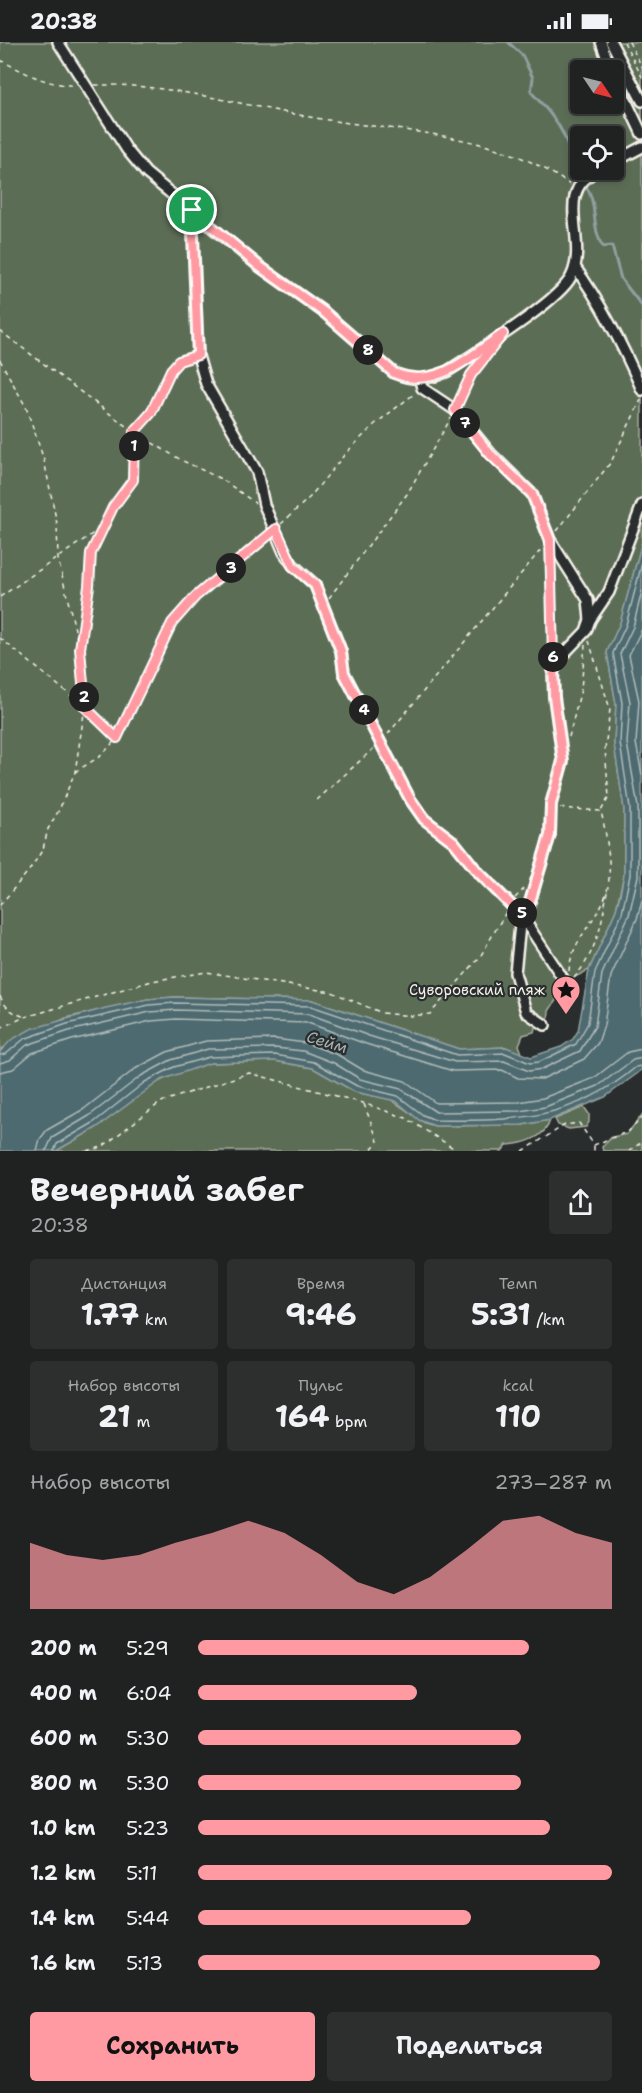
<!DOCTYPE html>
<html lang="ru">
<head>
<meta charset="utf-8">
<style>
	:root { --surface:#202222; --page:#2d2f2f; --text:#f1f3f6; --muted:#a2a4a5; --line:#3d3f40; --accent:#ff9aa2 }
	body { margin:0; font-family:"Shantell Sans",sans-serif; background:var(--page); color:var(--text); height:100vh; display:flex; flex-direction:column; font-size:22px; white-space:nowrap }
	* { box-sizing:border-box; margin:0 }
	p { font-size:20px; color:var(--muted) }
	.icon { flex:none; width:33px; height:33px; fill:none; stroke:currentColor; stroke-width:2; stroke-linecap:round; stroke-linejoin:round }
	.map { position:relative; height:1109px; overflow:hidden }
	.panel { display:flex; flex-direction:column; background:var(--surface); flex:1 }
	.panel>* { flex:none }
	.needle { width:39px; rotate:125deg }
	.buttons { position:absolute; left:570px; top:18px; display:grid; gap:12px }
	.buttons a { display:grid; place-items:center; width:54px; height:54px; border-radius:6px; background:var(--surface); box-shadow:0 3px 9px #0003,0 0 0 2px var(--line); font-size:30px }
	.pin { position:absolute; display:grid; place-items:center; width:51px; height:51px; color:#fff; margin:-26px; border:3px solid #fff; border-radius:50%; box-shadow:0 2px 6px #0007 }
	.km { position:absolute; width:30px; height:30px; margin:-15px; border-radius:50%; background:#222; color:#fff; font-size:16px; line-height:30px; text-align:center }
	.round { display:grid; place-items:center; flex:none; width:63px; height:63px; border-radius:6px; background:var(--page) }
	.head { display:flex; align-items:center; justify-content:space-between; height:102px; padding:0 30px }
	h1 { font-size:33px; font-weight:700; line-height:45px }
	.stats { display:grid; grid-template-columns:repeat(3,1fr); gap:9px; height:102px; padding:6px 30px }
	.stats div { display:grid; align-content:center; border-radius:6px; background:var(--page); text-align:center }
	.stats b { font-size:30px; font-weight:700 }
	.stats small { font-size:16px; font-weight:400 }
	.stats p { font-size:16px }
	.chart { height:168px; padding:12px 30px }
	.chart p { display:flex; justify-content:space-between }
	.chart svg { width:100%; height:108px; margin-top:6px; fill:var(--accent); opacity:.7 }
	.button { display:flex; gap:12px; margin-top:auto; padding:12px 30px }
	.button a { flex:1; height:69px; border-radius:6px; background:var(--accent); color:#111; font-size:24px; font-weight:700; line-height:69px; text-align:center }
	.button a+a { background:var(--page); color:var(--text) }
	ul { padding:0 30px; list-style:none; font-size:20px }
	li { display:grid; grid-template-columns:96px 72px 1fr; align-items:center; height:45px }
	li i { height:15px; border-radius:8px; background:var(--accent) }
	.status { display:flex; justify-content:space-between; align-items:center; height:42px; padding:0 30px; background:var(--surface); direction:ltr }
	.status svg { height:16px; fill:currentColor }
	.map>svg:first-child { display:block }
	.green { fill:#5b6d57; stroke:#a8afa0; stroke-width:1.5; fill-rule:evenodd }
	.water { fill:#4d6a70; stroke:#90a0a0; stroke-width:1.5 }
	.lines { fill:none; stroke-linecap:round; stroke-linejoin:round }
	.shore { stroke:#b1bbb8; stroke-width:1.5 }
	.stream { stroke:#90a0a0; stroke-width:3 }
	.minor-casing { stroke:#f4f1e8; stroke-width:14 }
	.path { stroke:#f4f1e8; stroke-width:1.5; stroke-dasharray:4.5 4.5; stroke-linecap:butt }
	.minor { stroke:#2a2d2e; stroke-width:9 }
	.route-casing { stroke:#fff; stroke-width:12 }
	.route { stroke:#ff9aa2; stroke-width:8 }
	.labels { text-anchor:middle; dominant-baseline:central; stroke-width:4.5; stroke-linejoin:round; paint-order:stroke }
	.poi-label { font-size:15px; fill:#f4f1e8; stroke:#2a2d2e; text-anchor:end }
	.water-label { font-size:16px; font-style:italic; fill:#a9b4b2; stroke:#2a2d2e }
</style>
</head>
<body>
<div class="status"><b>20:38</b><svg viewBox="0 0 49 12"><path d="M0 12V9h3v3zM5 12V6h3v6zM10 12V3h3v9zM15 12V0h3v12zM26 1h20v11H26zM47 4h2v5h-2z"/></svg></div>
<div class="map">
<svg width="642" height="1109" viewBox="0 0 642 1109">
	<rect width="100%" height="100%" fill="#2a2d2e"/>
	<filter id="ink" filterUnits="userSpaceOnUse"><feTurbulence type="fractalNoise" baseFrequency=".0167" numOctaves="2"/><feDisplacementMap in="SourceGraphic" scale="12" xChannelSelector="R" yChannelSelector="G"/><feConvolveMatrix kernelMatrix="1 2 1 2 8 2 1 2 1" color-interpolation-filters="sRGB"/></filter>
	<g filter="url(#ink)">
		<g class="green">
			<path d="M0 0H642V500L620 581 607 610 616 662 614 702 624 767V832L616 868 589 928 569 938 549 969 548 979 536 982 534 990 523 993 519 1003 523 1014 506 1005 459 1007 312 958 175 955 148 957 66 976 3 1006 0 1010ZM580 28H614V62H580ZM580 94H614V128H580Z"/>
			<path d="M275 1019 313 1026 355 1050 390 1057 425 1081 435 1084 522 1083 550 1078C546 1096 523 1102 507 1103L502 1109H56L96 1086 148 1045 176 1031 210 1021Z"/>
			<path d="M584 1065 589 1072V1080L586 1085 569 1087 558 1083 555 1077Z"/>
			<path d="M642 1073V1109H603L602 1105 612 1095 627 1092Z"/>
		</g>
		<path class="water" d="M642 500V1027L638 1031 605 1055 550 1078 522 1083 435 1084 419 1078 396 1059 355 1050 313 1026 275 1019 210 1021 161 1038 96 1086 56 1109H0V1010L11 998 31 987 106 966 148 957 175 955 312 958 459 1007 506 1005 531 1015 561 1005 573 997 578 989 589 928 616 868 620 853 624 832V767L614 702 616 662 607 610 620 581Z"/>
		<g class="lines">
			<g class="shore">
				<path d="M642 587 629 613 639 659 636 701 642 733"/>
				<path d="M0 1013 6 1012 24 997 67 982 149 963 175 961 311 964 457 1013 505 1011 530 1021 539 1020 576 1002 588 981 595 930 622 871 630 833V766L620 701 622 661 613 611 626 583 642 521"/>
				<path d="M0 1021 10 1018 27 1003 69 989 150 970 176 968 309 972 369 994 455 1020 504 1019 529 1029 542 1027 580 1009 595 984 602 932 629 873 638 834V765L627 701 630 660 620 612 633 585 642 549"/>
				<path d="M0 1030 13 1027 32 1011 72 998 151 979 176 977 308 981 366 1002 453 1029 502 1028 518 1036 542 1037 584 1017 598 1001 604 983 611 934 637 877 642 858"/>
				<path d="M37 1109 40 1097 47 1088 84 1067 135 1027 167 1010 206 999 275 997 305 1001 338 1013 363 1028 405 1039 436 1061 519 1060 543 1056 594 1036 628 1010 642 1007"/>
				<path d="M46 1109 52 1096 89 1074 141 1034 171 1018 208 1007 275 1006 303 1009 334 1021 360 1037 401 1047 436 1070 520 1069 545 1065 598 1044 633 1018 642 1016"/>
				<path d="M54 1109 57 1102 93 1081 145 1040 174 1025 209 1015 275 1013 314 1020 357 1044 398 1054 423 1073 435 1078C514 1079 572 1079 636 1025L642 1024"/>
			</g>
			<g class="stream">
				<path d="M508 0 522 13 533 36 531 50C545 65 563 84 568 105 572 122 567 124 581 138"/>
				<path d="M583 141C599 157 590 185 603 205L612 204 621 237 642 264"/>
			</g>
			<g class="minor-casing">
				<g id="minor">
					<path d="M58 0 127 108 146 131 259 224 325 271 394 331C414 339 428 338 448 329 475 311 558 260 571 235 590 198 551 151 598 128"/>
					<path d="M601 0 611 28"/>
					<path d="M611 0 642 59"/>
					<path d="M614 33 642 92"/>
					<path d="M614 120 642 105"/>
					<path d="M192 168 198 314 206 342 257 430 264 463 284 510 293 523 315 543 341 609 344 631 410 757 424 777 454 800 477 829 521 873 515 931 526 970 545 983"/>
					<path d="M575 225C603 264 623 304 642 348"/>
					<path d="M420 338 422 346 455 368 491 412 532 452 550 498 588 558 590 578 586 589 561 615 553 630 554 655 563 719 551 762 550 793 529 863 521 873 568 944"/>
					<path d="M590 578 609 550 642 463"/>
				</g>
			</g>
			<g class="path">
				<path d="M624 0 642 35"/>
				<path d="M629 0 642 25"/>
				<path d="M0 18C24 30 47 44 75 43"/>
				<path d="M95 43C169 41 243 64 316 76 402 91 497 89 570 143"/>
				<path d="M0 289 134 390 181 418 223 438 255 461"/>
				<path d="M0 318 26 365 44 418 57 482 58 517 79 604"/>
				<path d="M459 358 480 320"/>
				<path d="M281 482 310 455 345 412 375 382 414 352"/>
				<path d="M557 489 611 420 641 358"/>
				<path d="M550 517 553 611"/>
				<path d="M0 555 101 486"/>
				<path d="M329 556 407 452 451 376"/>
				<path d="M0 596 85 665 116 696"/>
				<path d="M388 692 544 504"/>
				<path d="M569 695 581 647 585 603"/>
				<path d="M75 730 102 713 117 696 142 649 157 608 172 581 195 555 268 493"/>
				<path d="M317 758 374 706"/>
				<path d="M560 766 600 769"/>
				<path d="M515 856 524 847"/>
				<path d="M0 863 31 826 43 807 48 787 59 768 75 730 85 665 80 607 89 544 91 511 113 465 133 438 134 390 151 371 171 328 179 319 188 316"/>
				<path d="M569 929C571 897 600 876 607 849 613 825 606 792 601 769L609 755 605 707 610 667 589 599"/>
				<path d="M574 936C596 911 602 882 607 850"/>
				<path d="M0 954C5 966 13 971 25 975"/>
				<path d="M0 986 25 975 152 939 206 930 332 950 382 971 411 974 430 972 480 915 506 870"/>
				<path d="M364 1062 378 1099 370 1109"/>
				<path d="M594 1104V1109"/>
				<path d="M87 1109 102 1105 161 1060 249 1031 363 1061 406 1076 458 1109"/>
				<path d="M523 1109 565 1083 579 1081 594 1103 629 1089 642 1076"/>
				<path d="M629 1109 642 1100"/>
			</g>
			<use href="#minor" class="minor"/>
		</g>
	</g>
	<g class="lines" filter="url(#ink)">
		<g class="route-casing">
			<path id="route" d="M192 168 259 224 325 271 394 331C436 349 470 314 503 292L471 333 455 368 490 412 532 452 550 498 554 655 563 719 551 762 550 793 529 863 521 873 477 829 454 800 424 777 410 757 344 631 341 609 315 543 293 524 276 487 195 555 172 581 117 696 85 665 80 607 89 544 91 511 113 465 133 438 134 390 151 371 171 328 179 319 198 313Z"/>
		</g>
		<use href="#route" class="route"/>
	</g>
	<defs>
		<g id="sight-pin" transform="scale(1.5)"><path d="M0 17L-7.5 6A9.5 9.5 0 1 1 7.5 6Z" fill="#ff9aa2" stroke="#2a2d2e"/><path d="M0-6L1.8-2.2L6-1.7L2.9 1.2L3.7 5.4L0 3.3L-3.7 5.4L-2.9 1.2L-6-1.7L-1.8-2.2Z" fill="#111"/></g>
	</defs>
	<g fill-rule="evenodd">
		<use href="#sight-pin" x="566" y="948"/>
	</g>
	<g class="labels">
		<g class="poi-label">
			<text x="545" y="948">Суворовский пляж</text>
		</g>
		<g class="water-label">
			<text transform="translate(327 1000) rotate(17)">Сейм</text>
		</g>
	</g>
</svg>
<div class="buttons">
<a><svg class="needle" viewBox="-14 -14 28 28"><path d="M0-13l5 13h-10z" fill="#e53935"/><path d="M0 13l5-13h-10z" fill="#a2a4a5"/></svg></a>
<a><svg class="icon" aria-label="locate" viewBox="0 0 24 24"><circle cx="12" cy="12" r="6"/><path d="M12 2v4M12 18v4M2 12h4M18 12h4"/></svg></a>
</div>
<div class="pin" style="left:192px;top:168px;background:#1e9e55"><svg class="icon" aria-label="arrive" viewBox="0 0 24 24"><path d="M6 21V4h12l-3 4 3 4H6"/></svg></div>
<b class="km" style="left:134px;top:404px">1</b>
<b class="km" style="left:84px;top:655px">2</b>
<b class="km" style="left:231px;top:526px">3</b>
<b class="km" style="left:364px;top:668px">4</b>
<b class="km" style="left:522px;top:871px">5</b>
<b class="km" style="left:553px;top:615px">6</b>
<b class="km" style="left:465px;top:381px">7</b>
<b class="km" style="left:368px;top:308px">8</b>
</div>
<section class="panel">
<div class="head"><div><h1>Вечерний забег</h1><p>20:38</p></div><a class="round"><svg class="icon" aria-label="share" viewBox="0 0 24 24"><path d="M12 15V3M7 8l5-5 5 5M5 13v7h14v-7"/></svg></a></div>
<div class="stats">
<div><p>Дистанция</p><b>1.77<small> km</small></b></div>
<div><p>Время</p><b>9:46</b></div>
<div><p>Темп</p><b>5:31<small> /km</small></b></div>
</div>
<div class="stats">
<div><p>Набор высоты</p><b>21<small> m</small></b></div>
<div><p>Пульс</p><b>164<small> bpm</small></b></div>
<div><p>kcal</p><b>110</b></div>
</div>
<div class="chart"><p><span>Набор высоты</span>273–287 m</p>
<svg viewBox="0 0 160 44" preserveAspectRatio="none"><path d="M0 44V17L10 22L20 24L30 22L40 17L50 13L60 8L70 13L80 22L90 33L100 38L110 31L120 20L130 8L140 6L150 13L160 17V44z"/></svg>
</div>
<ul>
<li><b>200 m</b>5:29<i style="width:80%"></i></li>
<li><b>400 m</b>6:04<i style="width:53%"></i></li>
<li><b>600 m</b>5:30<i style="width:78%"></i></li>
<li><b>800 m</b>5:30<i style="width:78%"></i></li>
<li><b>1.0 km</b>5:23<i style="width:85%"></i></li>
<li><b>1.2 km</b>5:11<i style="width:100%"></i></li>
<li><b>1.4 km</b>5:44<i style="width:66%"></i></li>
<li><b>1.6 km</b>5:13<i style="width:97%"></i></li>
</ul>
<div class="button"><a>Сохранить</a><a>Поделиться</a></div>
</section>
</body>
</html>
